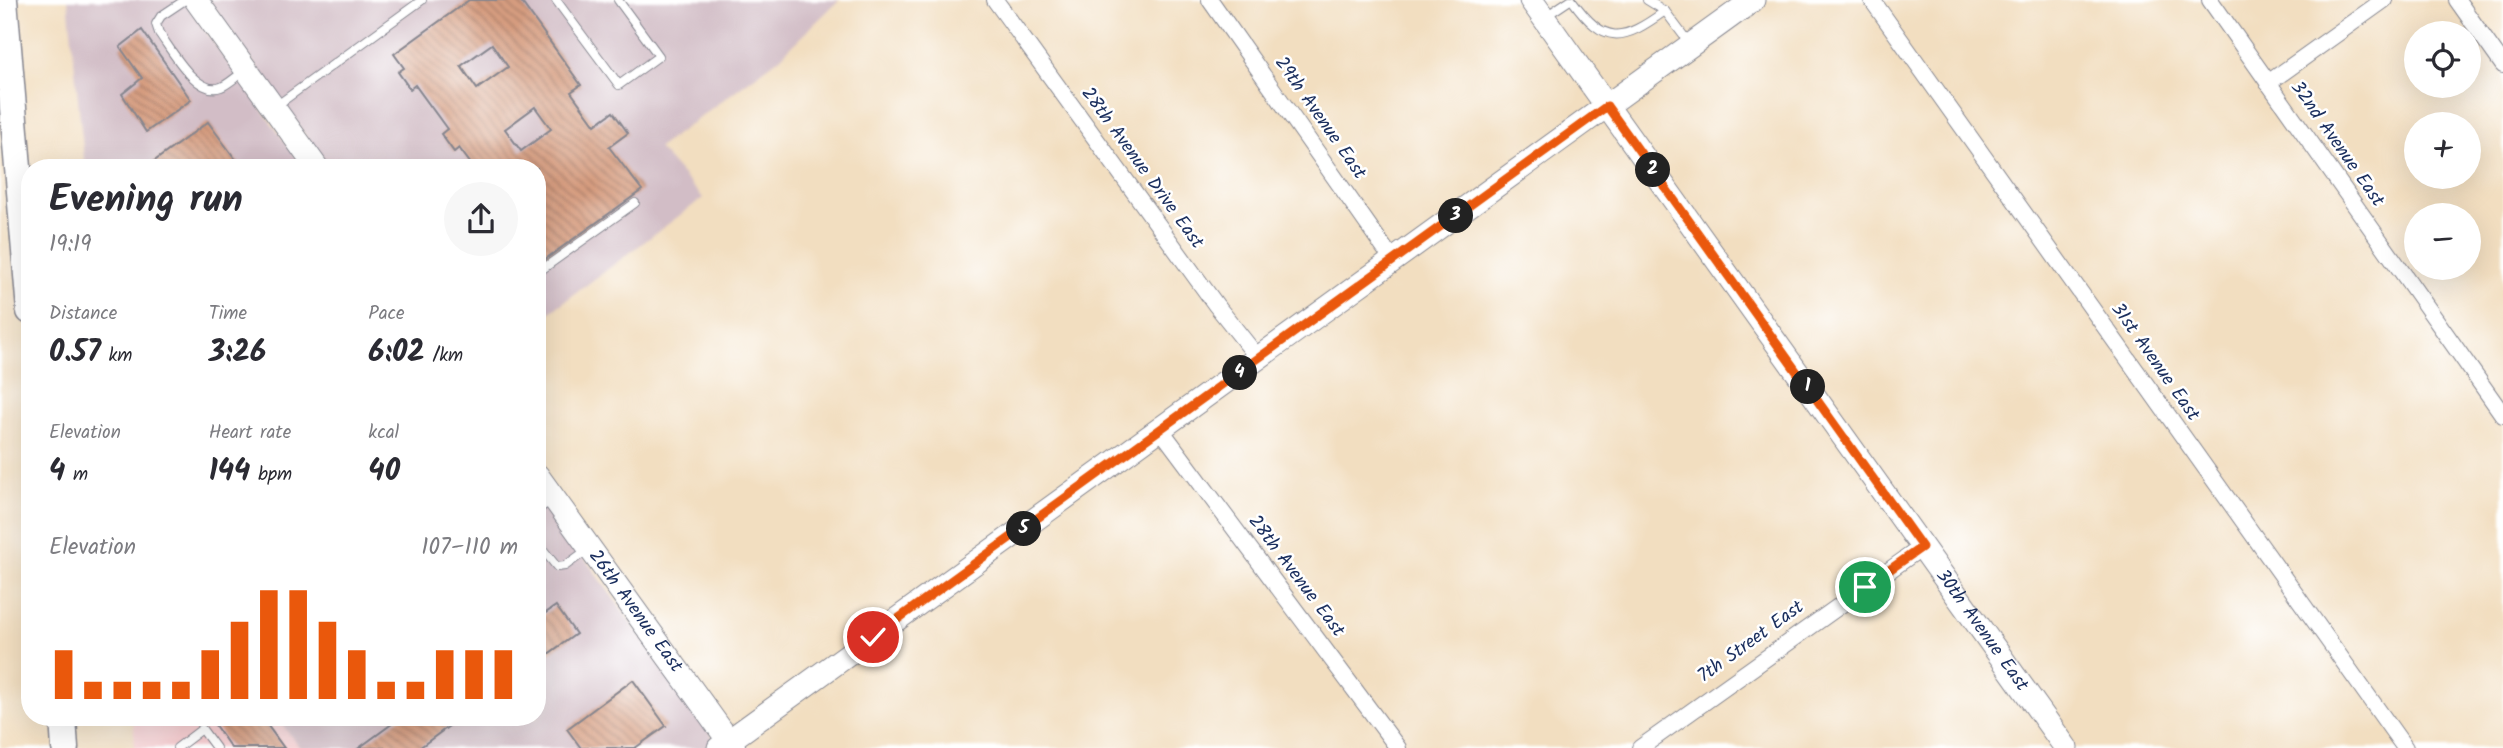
<!DOCTYPE html>
<html lang="en">
<head>
<meta charset="utf-8">
<style>
	:root { --surface:#fff; --page:#f7f7f7; --text:#2b2b33; --muted:#7c7c81; --accent:#ea580c }
	body { margin:0; font-family:Kalam,sans-serif; background:var(--page); color:var(--text); height:100vh; display:flex; flex-direction:column; font-size:26px; white-space:nowrap }
	* { box-sizing:border-box; margin:0 }
	p { font-size:23px; color:var(--muted) }
	.icon { flex:none; width:38px; height:38px; fill:none; stroke:currentColor; stroke-width:2; stroke-linecap:round; stroke-linejoin:round }
	.map { position:relative; flex:1; overflow:hidden }
	.drawer { position:absolute; left:21px; top:159px; width:525px; height:567px; display:flex; flex-direction:column; background:var(--surface); border-radius:28px; box-shadow:0 7px 28px #0002 }
	.drawer>* { flex:none }
	.buttons { position:absolute; left:2404px; top:21px; display:grid; gap:14px }
	.buttons a { display:grid; place-items:center; width:77px; height:77px; border-radius:50%; background:var(--surface); box-shadow:0 7px 28px #0002; font-size:35px }
	.pin { position:absolute; display:grid; place-items:center; width:60px; height:60px; color:#fff; margin:-30px; border:4px solid #fff; border-radius:50%; box-shadow:0 2px 7px #0007 }
	.km { position:absolute; width:35px; height:35px; margin:-18px; border-radius:50%; background:#222; color:#fff; font-size:19px; line-height:35px; text-align:center }
	.round { display:grid; place-items:center; flex:none; width:74px; height:74px; border-radius:37px; background:var(--page) }
	.summary { display:flex; align-items:center; justify-content:space-between; height:119px; padding:0 28px }
	h1 { font-size:38px; font-weight:700; line-height:52px }
	.stats { display:grid; grid-template-columns:repeat(3,1fr); gap:10px; height:119px; padding:7px 28px }
	.stats div { display:grid; align-content:center }
	.stats b { font-size:30px; font-weight:700 }
	.stats small { font-size:19px; font-weight:400 }
	.stats p { font-size:19px }
	.chart { height:196px; padding:14px 28px }
	.chart p { display:flex; justify-content:space-between }
	.chart svg { width:100%; height:126px; margin-top:7px; stroke:var(--accent); stroke-width:6 }
	.map>svg:first-child { display:block }
	.built { fill:#f7cfd2 }
	.industrial { fill:#d2bdc6 }
	.building { fill:url(#building-back-hatch); fill-rule:evenodd }
	.lines { fill:none; stroke-linecap:round; stroke-linejoin:round }
	.lane-casing { stroke:#86868f; stroke-width:10 }
	.street-casing { stroke:#86868f; stroke-width:18 }
	.secondary-casing { stroke:#86868f; stroke-width:25 }
	.primary-casing { stroke:#86868f; stroke-width:29 }
	.lane { stroke:#fff; stroke-width:8 }
	.street { stroke:#fff; stroke-width:16 }
	.secondary { stroke:#fff; stroke-width:23 }
	.primary { stroke:#fff; stroke-width:26 }
	.route-casing { stroke:#fff; stroke-width:14 }
	.route { stroke:#ea580c; stroke-width:9 }
	.labels { text-anchor:middle; dominant-baseline:central; stroke-width:5; stroke-linejoin:round; paint-order:stroke }
	.street-label { font-size:19px; fill:#1b2f5e; stroke:#fff }
</style>
</head>
<body>
<div class="map">
<svg width="2503" height="748" viewBox="0 0 2503 748">
	<defs>
		<pattern id="building-back-hatch" width="6" height="6" patternUnits="userSpaceOnUse" patternTransform="scale(1.75)"><rect width="6" height="6" fill="#d69c7f"/><path d="M-1 5l2 2M0 0l6 6M5-1l2 2" fill="none" stroke="#ad806b"/></pattern>
	</defs>
	<rect width="100%" height="100%" fill="#fff"/>
	<filter id="ink" filterUnits="userSpaceOnUse"><feTurbulence type="fractalNoise" baseFrequency=".0143" numOctaves="2"/><feDisplacementMap in="SourceGraphic" scale="14" xChannelSelector="R" yChannelSelector="G"/><feConvolveMatrix kernelMatrix="1 2 1 2 8 2 1 2 1" color-interpolation-filters="sRGB"/></filter>
	<filter id="wash" filterUnits="userSpaceOnUse"><feTurbulence type="fractalNoise" baseFrequency=".00686" numOctaves="4" result="noise"/><feDisplacementMap in="SourceGraphic" scale="28" xChannelSelector="R" yChannelSelector="G"/><feGaussianBlur stdDeviation="1.57" result="paint"/><feColorMatrix in="noise" values="0 0 0 0 0 0 0 0 0 0 0 0 0 0 0 0 0 1.4 0 .05"/><feComposite in="paint" operator="in"/></filter>
	<g filter="url(#wash)">
		<rect width="100%" height="100%" fill="#f2dec0"/>
		<path class="built" d="M133 718H277L300 748H135Z"/>
		<g class="industrial">
			<path d="M68 0H183L304 168H85Z"/>
			<path d="M209 0H839L778 59 658 148 703 198 537 322V168H329Z"/>
			<path d="M543 500 715 740 704 748H300L277 718H537V504Z"/>
		</g>
		<g id="blocks">
			<g class="building">
				<path d="M469 0H520L581 85 571 92 595 125 613 112 628 133 609 147 642 190 537 265V168H474L459 148 454 152 441 134 447 129 415 85 410 89 398 72 404 68 394 54ZM492 44 508 67 477 89 461 66ZM535 107 551 129 521 151 505 129Z"/>
				<path d="M142 30 191 100 146 132 122 94 142 78 120 47Z"/>
				<path d="M208 122 242 168H145Z"/>
				<path d="M556 606 576 634 537 662V619Z"/>
				<path d="M633 680 666 726 635 748H581L567 729Z"/>
				<path d="M210 718H262L284 748H231Z"/>
				<path d="M400 718H460L419 748H359Z"/>
			</g>
		</g>
	</g>
	<g filter="url(#ink)">
		<use href="#blocks" fill-opacity="0" stroke="#86868f" stroke-width="2"/>
		<g class="lines">
			<g class="lane-casing">
				<g id="lane">
					<path d="M185 0 161 16 156 24 159 33C171 49 197 97 221 87 229 84 236 76 244 72"/>
					<path d="M556 0 619 85 659 56 618 0"/>
					<path d="M1572 0C1605 46 1622 42 1665 11"/>
					<path d="M1647 0 1665 11 1689 43"/>
					<path d="M1546 16 1570 0"/>
					<path d="M276 106 422 0"/>
					<path d="M537 273 635 203"/>
					<path d="M537 510 552 500"/>
					<path d="M537 542 557 567 565 566 587 550"/>
					<path d="M177 748 202 729 216 748"/>
				</g>
			</g>
			<g class="street-casing">
				<g id="street">
					<path d="M995 0 1216 305 1259 359"/>
					<path d="M1210 0 1394 262"/>
					<path d="M1872 0 2405 748"/>
					<path d="M2210 0 2503 415"/>
					<path d="M2457 0 2503 65"/>
					<path d="M2268 83 2384 0"/>
					<path d="M1161 430 1398 748"/>
					<path d="M1640 748 1922 547"/>
				</g>
			</g>
			<g class="secondary-casing">
				<g id="secondary">
					<path d="M196 0 317 168"/>
					<path id="s1" d="M1531 0 2066 748"/>
					<path id="s2" d="M537 475 734 748"/>
					<path d="M719 748 1753 0"/>
				</g>
			</g>
			<g class="primary-casing">
				<g id="primary">
					<path d="M4 0 30 311"/>
					<path d="M63 718 65 748"/>
				</g>
			</g>
			<use href="#lane" class="lane"/>
			<use href="#street" class="street"/>
			<use href="#secondary" class="secondary"/>
			<use href="#primary" class="primary"/>
		</g>
	</g>
	<g class="lines" filter="url(#ink)">
		<g class="route-casing">
			<path id="route" d="M873 637 1607 106 1922 547 1865 587"/>
		</g>
		<use href="#route" class="route"/>
	</g>
	<g class="labels">
		<g class="street-label">
			<text transform="translate(1320 118) rotate(55)">29th Avenue East</text>
			<text transform="translate(2337 144) rotate(55)">32nd Avenue East</text>
			<text transform="translate(1142 168) rotate(54)">28th Avenue Drive East</text>
			<text transform="translate(2155 362) rotate(55)">31st Avenue East</text>
			<text transform="translate(1296 576) rotate(53)">28th Avenue East</text>
			<text stroke="none"><textPath href="#s2" startOffset="168">26th Avenue East</textPath></text>
			<text stroke="none"><textPath href="#s1" startOffset="775">30th Avenue East</textPath></text>
			<text transform="translate(1751 642) rotate(-36)">7th Street East</text>
		</g>
	</g>
</svg>
<div class="buttons">
<a><svg class="icon" aria-label="locate" viewBox="0 0 24 24"><circle cx="12" cy="12" r="6"/><path d="M12 2v4M12 18v4M2 12h4M18 12h4"/></svg></a>
<a>+</a>
<a>−</a>
</div>
<div class="pin" style="left:1865px;top:587px;background:#1e9e55"><svg class="icon" aria-label="arrive" viewBox="0 0 24 24"><path d="M6 21V4h12l-3 4 3 4H6"/></svg></div>
<div class="pin" style="left:873px;top:637px;background:#d93025"><svg class="icon" aria-label="check" viewBox="0 0 24 24"><path d="M5 12l5 5 9-10"/></svg></div>
<b class="km" style="left:1808px;top:387px">1</b>
<b class="km" style="left:1653px;top:170px">2</b>
<b class="km" style="left:1456px;top:216px">3</b>
<b class="km" style="left:1240px;top:373px">4</b>
<b class="km" style="left:1024px;top:529px">5</b>
<section class="drawer">
<div class="summary"><div><h1>Evening run</h1><p>19:19</p></div><a class="round"><svg class="icon" aria-label="share" viewBox="0 0 24 24"><path d="M12 15V3M7 8l5-5 5 5M5 13v7h14v-7"/></svg></a></div>
<div class="stats">
<div><p>Distance</p><b>0.57<small> km</small></b></div>
<div><p>Time</p><b>3:26</b></div>
<div><p>Pace</p><b>6:02<small> /km</small></b></div>
</div>
<div class="stats">
<div><p>Elevation</p><b>4<small> m</small></b></div>
<div><p>Heart rate</p><b>144<small> bpm</small></b></div>
<div><p>kcal</p><b>40</b></div>
</div>
<div class="chart"><p><span>Elevation</span>107–110 m</p>
<svg viewBox="0 0 160 44" preserveAspectRatio="none"><path d="M5 44V27M15 44V38M25 44V38M35 44V38M45 44V38M55 44V27M65 44V17M75 44V6M85 44V6M95 44V17M105 44V27M115 44V38M125 44V38M135 44V27M145 44V27M155 44V27"/></svg>
</div>
</section>
</div>
</body>
</html>
